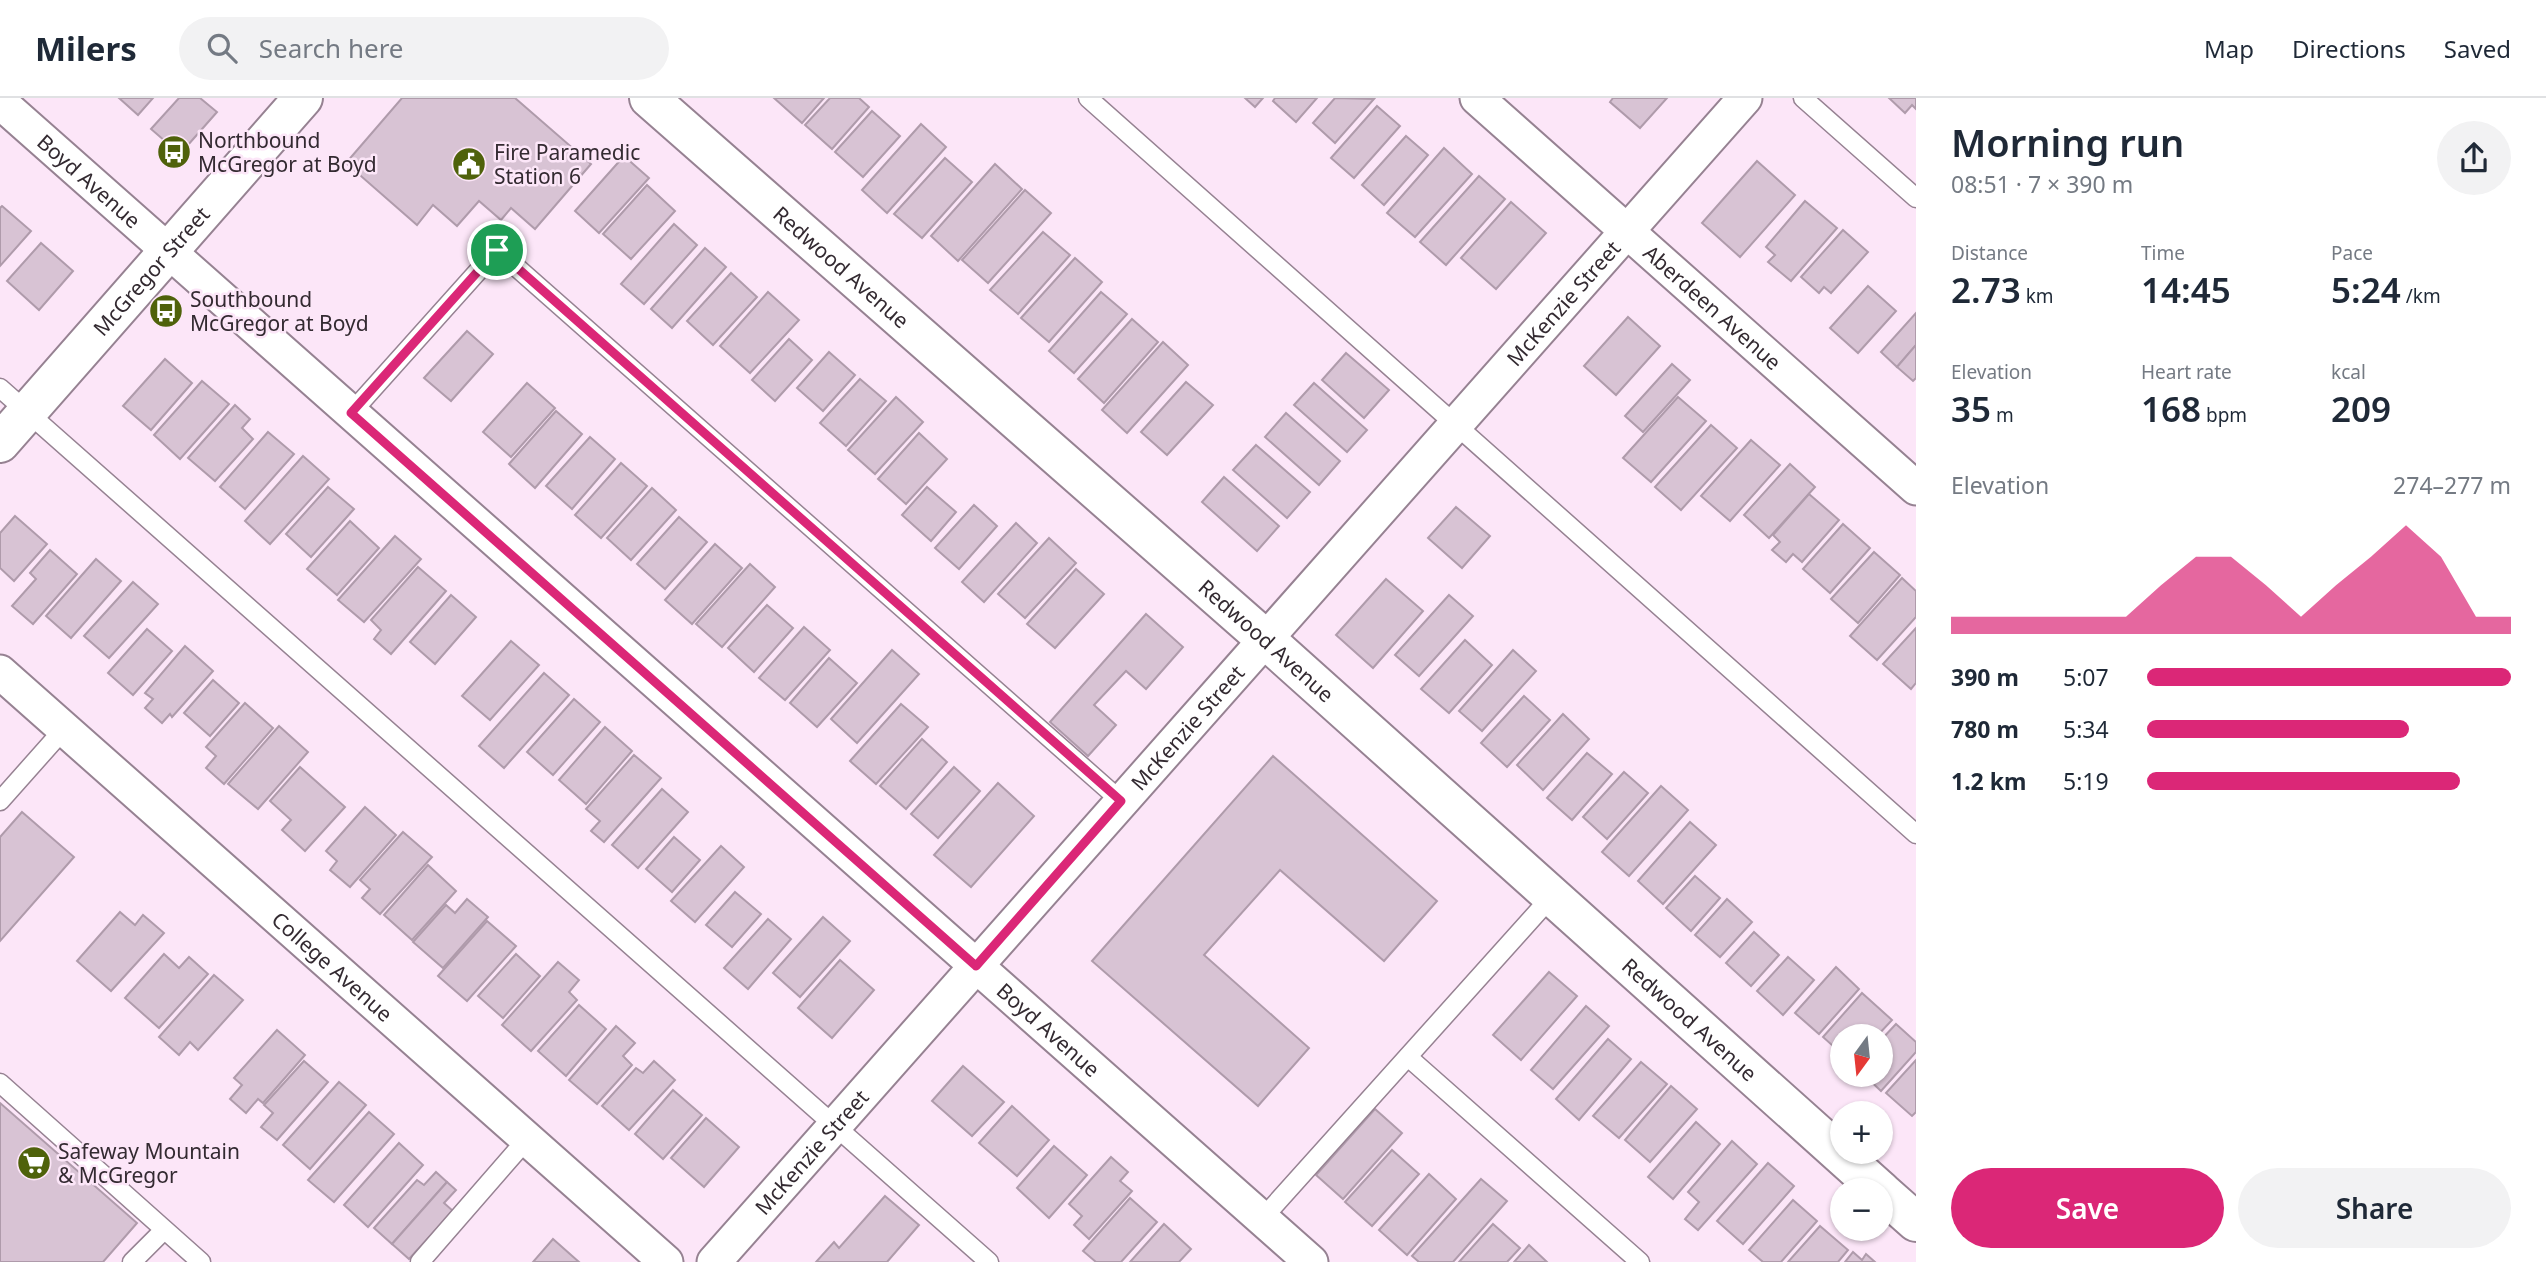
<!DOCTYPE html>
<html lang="en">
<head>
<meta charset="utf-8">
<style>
	:root { --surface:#fff; --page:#f2f2f3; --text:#1f2937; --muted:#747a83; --line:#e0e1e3; --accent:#db2777 }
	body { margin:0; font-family:"Noto Sans",sans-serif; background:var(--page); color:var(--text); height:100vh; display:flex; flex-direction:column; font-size:26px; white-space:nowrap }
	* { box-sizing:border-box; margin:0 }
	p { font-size:23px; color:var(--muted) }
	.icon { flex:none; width:38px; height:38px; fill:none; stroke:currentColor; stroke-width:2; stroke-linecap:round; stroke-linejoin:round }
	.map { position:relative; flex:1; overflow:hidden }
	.drawer { display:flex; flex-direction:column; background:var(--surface); width:630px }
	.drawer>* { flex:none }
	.needle { width:46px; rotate:195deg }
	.controls { position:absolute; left:1830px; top:926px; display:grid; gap:14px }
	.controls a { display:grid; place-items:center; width:63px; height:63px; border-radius:50%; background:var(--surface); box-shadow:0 2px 5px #0004; font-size:35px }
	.pin { position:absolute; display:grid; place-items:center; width:60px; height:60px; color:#fff; margin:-30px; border:4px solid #fff; border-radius:50%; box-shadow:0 2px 7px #0007 }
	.round { display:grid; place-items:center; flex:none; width:74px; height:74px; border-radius:37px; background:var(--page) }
	.head { display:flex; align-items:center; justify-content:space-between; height:119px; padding:0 35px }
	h1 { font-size:38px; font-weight:600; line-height:52px }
	.metrics { display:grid; grid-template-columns:repeat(3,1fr); gap:10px; height:119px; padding:7px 35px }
	.metrics div { display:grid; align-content:center }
	.metrics b { font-size:35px; font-weight:600 }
	.metrics small { font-size:19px; font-weight:400 }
	.metrics p { font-size:19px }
	.chart { height:196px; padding:14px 35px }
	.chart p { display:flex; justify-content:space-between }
	.chart svg { width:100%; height:126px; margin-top:7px; fill:var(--accent); opacity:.7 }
	.cta { display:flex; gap:14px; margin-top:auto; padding:14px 35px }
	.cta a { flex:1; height:80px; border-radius:42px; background:var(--accent); color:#fff; font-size:28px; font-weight:600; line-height:80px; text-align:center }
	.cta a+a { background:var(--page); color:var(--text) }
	ul { padding:0 35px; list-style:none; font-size:23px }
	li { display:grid; grid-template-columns:112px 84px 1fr; align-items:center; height:52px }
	li i { height:18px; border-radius:9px; background:var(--accent) }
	header { display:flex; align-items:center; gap:42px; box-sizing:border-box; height:98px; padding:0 35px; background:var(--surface); border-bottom:2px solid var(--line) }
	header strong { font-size:33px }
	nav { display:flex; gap:38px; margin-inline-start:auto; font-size:24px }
	.search { width:490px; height:63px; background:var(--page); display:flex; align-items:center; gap:18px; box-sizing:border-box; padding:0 24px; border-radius:38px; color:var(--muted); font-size:26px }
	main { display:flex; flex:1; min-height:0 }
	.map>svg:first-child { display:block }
	.building { fill:#d8c3d4; stroke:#af9bab; stroke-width:2 }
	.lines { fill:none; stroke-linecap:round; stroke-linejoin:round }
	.lane-casing { stroke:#968292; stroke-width:21 }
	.street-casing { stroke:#968292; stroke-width:37 }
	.secondary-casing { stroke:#968292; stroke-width:42 }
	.lane { stroke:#fff; stroke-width:18 }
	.street { stroke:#fff; stroke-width:33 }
	.secondary { stroke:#fff; stroke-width:38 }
	.route-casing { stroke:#fff; stroke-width:14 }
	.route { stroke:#db2777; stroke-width:9 }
	.labels { text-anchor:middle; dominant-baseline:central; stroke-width:5; stroke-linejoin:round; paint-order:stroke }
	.poi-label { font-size:21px; fill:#332a31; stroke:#fce6f8; text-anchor:start }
	.street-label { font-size:21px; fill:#332a31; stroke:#fce6f8 }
</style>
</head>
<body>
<header>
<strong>Milers</strong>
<div class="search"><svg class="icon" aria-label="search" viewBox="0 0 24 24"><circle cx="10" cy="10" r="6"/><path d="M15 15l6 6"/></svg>Search here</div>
<nav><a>Map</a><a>Directions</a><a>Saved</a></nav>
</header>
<main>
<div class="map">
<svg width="1916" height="1164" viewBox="0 0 1916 1164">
	<rect width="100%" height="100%" fill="#fce6f8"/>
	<g class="building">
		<path d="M119 0H153L138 17Z"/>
		<path d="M179 0H200L217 14 180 56 151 31Z"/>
		<path d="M402 0H515L591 66 535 131 511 110 501 122 479 103 457 128 433 107 417 127 346 65Z"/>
		<path d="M774 0H824L802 25Z"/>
		<path d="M830 0H859L869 9 832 51 805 27Z"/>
		<path d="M1245 0H1263L1255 9Z"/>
		<path d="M1275 0H1317L1296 24 1273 3Z"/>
		<path d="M1335 0 1374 1 1335 45 1313 25Z"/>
		<path d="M1613 0H1667L1640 30 1610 4Z"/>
		<path d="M1889 0H1916V11L1912 7 1905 15Z"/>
		<path d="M1377 8 1400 28 1354 80 1331 60Z"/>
		<path d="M872 13 900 38 863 79 835 54Z"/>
		<path d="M921 26 946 49 887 115 862 92Z"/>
		<path d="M1406 38 1428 57 1384 107 1362 87Z"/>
		<path d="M1444 50 1472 76 1415 139 1387 115Z"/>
		<path d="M624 58 649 80 599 135 575 113Z"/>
		<path d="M945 60 972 84 922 140 894 116Z"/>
		<path d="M1757 63 1795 97 1740 159 1702 125Z"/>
		<path d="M995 66 1022 91 958 163 931 138Z"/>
		<path d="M1479 78 1505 101 1446 167 1420 144Z"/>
		<path d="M647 87 675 113 631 161 603 136Z"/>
		<path d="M1025 92 1051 115 988 185 962 162Z"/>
		<path d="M1805 103 1837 130 1791 183 1768 164 1775 157 1766 149Z"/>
		<path d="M1511 104 1546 135 1496 191 1461 160Z"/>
		<path d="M2 108 31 133 0 168V110Z"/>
		<path d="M674 126 697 147 644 206 621 186Z"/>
		<path d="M1843 132 1868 154 1831 195 1824 189 1819 195 1801 179Z"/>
		<path d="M1043 134 1070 157 1018 216 990 192Z"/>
		<path d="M41 145 73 173 39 212 7 183Z"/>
		<path d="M705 150 726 169 672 230 651 211Z"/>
		<path d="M1075 160 1102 184 1049 244 1021 220Z"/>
		<path d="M731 175 757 199 713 247 687 223Z"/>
		<path d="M1868 188 1896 213 1858 255 1830 230Z"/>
		<path d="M768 194 799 222 750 275 720 248Z"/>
		<path d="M1101 194 1127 216 1074 275 1049 253Z"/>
		<path d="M1916 215V247L1897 269 1881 254Z"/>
		<path d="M1628 219 1660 248 1616 297 1584 268Z"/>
		<path d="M1132 221 1158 244 1104 305 1078 281Z"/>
		<path d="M467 233 493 256 451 303 424 280Z"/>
		<path d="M789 241 812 262 775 303 752 282Z"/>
		<path d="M1163 244 1188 267 1127 335 1102 312Z"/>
		<path d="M1916 247V280L1913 283 1897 269Z"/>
		<path d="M829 254 855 277 823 313 797 290Z"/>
		<path d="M1346 255 1389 292 1364 320 1322 282Z"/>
		<path d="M165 261 192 285 151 332 123 308Z"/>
		<path d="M1672 266 1690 282 1643 334 1625 318Z"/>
		<path d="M860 281 886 303 846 348 820 325Z"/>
		<path d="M202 283 229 306 180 361 154 337Z"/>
		<path d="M1186 284 1213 307 1167 357 1141 334Z"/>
		<path d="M527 285 555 310 511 359 483 334Z"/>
		<path d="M1314 285 1367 332 1347 354 1294 307Z"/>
		<path d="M896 299 923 324 875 376 848 352Z"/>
		<path d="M1678 299 1706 323 1651 384 1623 360Z"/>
		<path d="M235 307 250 321 242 330 253 341 215 383 188 360Z"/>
		<path d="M556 313 582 336 535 390 509 366Z"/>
		<path d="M1286 315 1340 363 1319 387 1265 339Z"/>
		<path d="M1711 327 1737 350 1681 412 1655 389Z"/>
		<path d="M268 334 294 356 245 411 220 389Z"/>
		<path d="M919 335 947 361 906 406 878 381Z"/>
		<path d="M590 339 615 361 572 411 546 388Z"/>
		<path d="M1751 342 1780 367 1730 423 1701 398Z"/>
		<path d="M1256 347 1310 394 1287 420 1233 372Z"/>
		<path d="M303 358 329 381 270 446 245 423Z"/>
		<path d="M621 365 647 388 601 440 575 417Z"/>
		<path d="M1790 366 1815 389 1769 440 1744 417Z"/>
		<path d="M1224 379 1279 428 1257 453 1202 404Z"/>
		<path d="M328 389 354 411 311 459 286 436Z"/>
		<path d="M927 389 956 414 931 443 902 417Z"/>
		<path d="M652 390 676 412 631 462 607 440Z"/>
		<path d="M1809 396 1839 422 1802 464 1793 456 1786 464 1772 452 1780 444 1773 437Z"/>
		<path d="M974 407 997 428 959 471 935 450Z"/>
		<path d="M1456 409 1490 438 1462 470 1428 440Z"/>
		<path d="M15 418 47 446 14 483 0 470V435Z"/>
		<path d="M679 419 707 444 665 491 637 466Z"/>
		<path d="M350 423 379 450 337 497 307 471Z"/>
		<path d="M1016 425 1037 445 984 504 962 484Z"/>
		<path d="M1843 426 1870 450 1830 495 1803 471Z"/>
		<path d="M395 438 421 461 364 524 338 502Z"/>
		<path d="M1049 440 1076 465 1025 520 998 496Z"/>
		<path d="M715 446 742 470 692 526 665 502Z"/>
		<path d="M50 452 77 476 33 526 12 508 36 481 30 475Z"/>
		<path d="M1874 454 1900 477 1858 525 1831 501Z"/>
		<path d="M96 461 121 483 71 540 46 518Z"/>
		<path d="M750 466 775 489 722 549 696 526Z"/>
		<path d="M418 469 446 493 391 556 374 541 381 532 371 522Z"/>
		<path d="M1076 471 1104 496 1055 550 1027 526Z"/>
		<path d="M1902 480 1916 493V519L1877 562 1850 538Z"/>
		<path d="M1386 481 1423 513 1373 570 1336 537Z"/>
		<path d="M133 484 158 506 109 560 84 538Z"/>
		<path d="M451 497 476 519 435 566 410 544Z"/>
		<path d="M1449 497 1473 518 1419 578 1395 557Z"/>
		<path d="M767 507 793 530 754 574 728 550Z"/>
		<path d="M1146 516 1183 549 1146 591 1126 573 1094 607 1116 627 1088 658 1050 624Z"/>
		<path d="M804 529 830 552 785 602 759 580Z"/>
		<path d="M1916 530V585L1911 591 1883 566Z"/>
		<path d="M147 531 172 553 133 597 108 575Z"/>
		<path d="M1465 542 1492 567 1449 615 1421 591Z"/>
		<path d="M511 543 539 567 490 622 462 598Z"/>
		<path d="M185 548 213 573 172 619 170 616 162 625 145 610 153 601 145 595Z"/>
		<path d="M892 552 919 576 857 645 831 621Z"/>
		<path d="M1513 552 1536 573 1482 633 1459 613Z"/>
		<path d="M829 560 857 585 817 629 790 605Z"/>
		<path d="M544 575 569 597 504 670 479 648Z"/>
		<path d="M213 582 239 605 210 638 184 615Z"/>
		<path d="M1524 598 1550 622 1507 669 1481 645Z"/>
		<path d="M574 601 600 624 553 677 527 654Z"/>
		<path d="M245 605 273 630 224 686 206 670 216 658 206 649Z"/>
		<path d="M901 606 928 629 876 686 850 663Z"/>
		<path d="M1563 616 1589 641 1543 692 1517 667Z"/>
		<path d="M279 628 308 654 258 711 228 686Z"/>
		<path d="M605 629 632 653 586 706 559 682Z"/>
		<path d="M922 641 947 664 906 711 880 688Z"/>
		<path d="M1587 655 1612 676 1572 722 1547 700Z"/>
		<path d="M634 657 661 680 604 744 591 733 600 723 586 711Z"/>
		<path d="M1273 658 1437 803 1384 863 1280 772 1204 857 1309 950 1258 1008 1092 863Z"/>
		<path d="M300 669 345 709 305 753 282 732 291 722 270 703Z"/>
		<path d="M954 669 980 693 938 740 911 716Z"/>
		<path d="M1624 674 1648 695 1607 741 1583 719Z"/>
		<path d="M998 685 1034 718 971 789 934 757Z"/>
		<path d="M1661 688 1688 712 1629 778 1602 754Z"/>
		<path d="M662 691 688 714 638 770 612 747Z"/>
		<path d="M365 709 396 737 350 789 330 772 337 763 326 753Z"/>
		<path d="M22 714 74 759 0 843V739Z"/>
		<path d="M1690 724 1716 747 1663 806 1638 783Z"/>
		<path d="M403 734 432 759 380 816 362 800 370 791 360 782Z"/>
		<path d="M674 739 700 762 672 794 646 771Z"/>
		<path d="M721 748 744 769 695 824 671 803Z"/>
		<path d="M428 767 456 793 412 842 384 817Z"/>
		<path d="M1695 778 1720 800 1691 833 1666 810Z"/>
		<path d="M735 794 761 816 732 849 706 827Z"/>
		<path d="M467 801 488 819 443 870 413 844 446 807 455 815Z"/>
		<path d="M1727 801 1752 824 1720 859 1695 837Z"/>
		<path d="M120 814 135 827 143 817 164 835 111 893 77 863Z"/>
		<path d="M823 819 850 843 800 899 773 875Z"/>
		<path d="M768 821 791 841 748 891 724 870Z"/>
		<path d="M487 823 516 848 467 903 438 878Z"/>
		<path d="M1754 834 1779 857 1751 888 1726 865Z"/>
		<path d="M164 856 179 870 189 859 208 876 159 930 125 900Z"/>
		<path d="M516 856 540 878 503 920 478 898Z"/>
		<path d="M1788 859 1814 882 1783 917 1757 893Z"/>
		<path d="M840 862 874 892 832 940 798 910Z"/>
		<path d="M558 864 579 882 569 894 577 902 531 953 502 927Z"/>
		<path d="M1836 869 1859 891 1819 936 1795 915Z"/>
		<path d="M1549 874 1577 898 1521 962 1493 937Z"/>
		<path d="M214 877 243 902 198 952 190 944 179 957 159 939Z"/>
		<path d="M1862 895 1892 922 1877 938H1843V957L1823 939Z"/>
		<path d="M579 907 606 931 566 978 538 953Z"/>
		<path d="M1586 908 1609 928 1553 991 1531 972Z"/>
		<path d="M1896 926 1916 944V954L1881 993 1863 976H1881V942Z"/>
		<path d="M616 928 635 945 623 958 632 967 597 1006 569 982Z"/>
		<path d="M277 932 305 957 263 1005 258 1001 246 1015 230 1001 242 987 234 980Z"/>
		<path d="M1608 941 1631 961 1579 1022 1556 1001Z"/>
		<path d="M1916 962V1014L1912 1018 1886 995Z"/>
		<path d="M304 963 328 984 277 1042 261 1029 273 1015 264 1007Z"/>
		<path d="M654 963 675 982 629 1032 602 1008 636 970 643 975Z"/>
		<path d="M1641 964 1667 986 1619 1040 1593 1018Z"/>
		<path d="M963 968 1004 1004 972 1038 932 1003Z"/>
		<path d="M339 984 366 1007 310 1071 283 1047Z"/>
		<path d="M1671 988 1697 1011 1650 1064 1625 1042Z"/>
		<path d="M673 992 702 1017 663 1061 635 1036Z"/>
		<path d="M0 1005 137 1125 103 1164H0Z"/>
		<path d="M1012 1008 1049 1042 1017 1078 979 1045Z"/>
		<path d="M1375 1011 1402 1035 1343 1101 1316 1077Z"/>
		<path d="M369 1014 394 1036 334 1104 308 1082Z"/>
		<path d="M706 1020 739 1049 704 1089 671 1060Z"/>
		<path d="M1696 1024 1720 1046 1673 1101 1648 1079Z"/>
		<path d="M1732 1043 1757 1066 1698 1132 1685 1121 1699 1104 1688 1094Z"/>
		<path d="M399 1045 423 1067 368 1129 344 1107Z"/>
		<path d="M1054 1048 1087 1077 1049 1120 1017 1090Z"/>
		<path d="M1392 1052 1419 1076 1372 1128 1345 1104Z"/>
		<path d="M1111 1059 1128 1074 1120 1083 1132 1093 1089 1141 1074 1127 1082 1118 1069 1106Z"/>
		<path d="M1768 1065 1794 1088 1743 1146 1717 1123Z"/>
		<path d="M436 1074 447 1084 392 1146 374 1130 417 1082 424 1087Z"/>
		<path d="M1429 1076 1456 1101 1407 1157 1379 1132Z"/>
		<path d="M1481 1081 1507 1103 1453 1164H1419L1412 1158Z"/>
		<path d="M447 1084 456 1092 444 1105 453 1113 409 1161 392 1146Z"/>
		<path d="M885 1098 919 1127 887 1164H816L834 1144 839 1150Z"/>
		<path d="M1130 1100 1157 1124 1121 1164H1096L1083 1153Z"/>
		<path d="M1793 1102 1817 1123 1781 1164H1763L1749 1152Z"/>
		<path d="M1164 1126 1191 1151 1179 1164H1130Z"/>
		<path d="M1493 1126 1520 1150 1507 1164H1459Z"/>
		<path d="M1820 1128 1848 1152 1838 1164H1788Z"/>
		<path d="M553 1141 579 1164H533Z"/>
		<path d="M1529 1147 1547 1164H1514Z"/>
		<path d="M1853 1154 1862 1162 1866 1156 1875 1164H1845Z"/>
	</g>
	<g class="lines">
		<g class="lane-casing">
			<g id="lane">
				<path d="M1088 0 1916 736"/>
				<path d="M1803 0 1916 100"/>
				<path d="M0 290 989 1164"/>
				<path d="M351 315 497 152 1121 703"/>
				<path d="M0 703 64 631"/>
				<path d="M1408 959 1640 1164"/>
				<path d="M0 985 201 1164"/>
				<path d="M1262 1121 1552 798"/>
				<path d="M132 1164 164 1132"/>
				<path d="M420 1164 527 1041"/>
			</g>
		</g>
		<g class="street-casing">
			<g id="street">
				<path id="s1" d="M1477 0 1916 390"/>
				<path id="s2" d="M0 4 1311 1164"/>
				<path id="s3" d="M0 574 666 1164"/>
				<path id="s4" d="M714 1164 1745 0"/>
			</g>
		</g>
		<g class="secondary-casing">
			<g id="secondary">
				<path id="s5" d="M649 0 1264 540 1880 1092"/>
				<path id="s6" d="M0 345 303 0"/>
				<path d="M1881 1093 1916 1124"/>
			</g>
		</g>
		<use href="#lane" class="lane"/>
		<use href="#street" class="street"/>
		<use href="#secondary" class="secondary"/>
	</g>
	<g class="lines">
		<g class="route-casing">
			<path id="route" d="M497 152 1121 703 976 868 351 315Z"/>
		</g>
		<use href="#route" class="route"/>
	</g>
	<defs>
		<g id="bus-disc" transform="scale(1.75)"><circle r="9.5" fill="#4f620b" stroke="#fce6f8"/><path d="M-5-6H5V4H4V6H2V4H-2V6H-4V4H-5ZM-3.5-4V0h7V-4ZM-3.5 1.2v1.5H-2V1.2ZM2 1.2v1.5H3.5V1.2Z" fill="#fff"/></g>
		<g id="civic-disc" transform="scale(1.75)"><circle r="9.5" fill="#4f620b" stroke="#fce6f8"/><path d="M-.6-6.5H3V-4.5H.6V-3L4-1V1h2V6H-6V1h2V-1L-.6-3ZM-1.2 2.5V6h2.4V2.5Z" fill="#fff"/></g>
		<g id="supermarket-disc" transform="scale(1.75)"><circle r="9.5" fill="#4f620b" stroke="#fce6f8"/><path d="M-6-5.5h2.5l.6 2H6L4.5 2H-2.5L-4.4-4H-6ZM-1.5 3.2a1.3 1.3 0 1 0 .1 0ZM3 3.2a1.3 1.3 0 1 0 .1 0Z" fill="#fff"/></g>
	</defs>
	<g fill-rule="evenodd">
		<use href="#bus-disc" x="174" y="54"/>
		<use href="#civic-disc" x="469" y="66"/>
		<use href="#bus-disc" x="166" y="213"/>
		<use href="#supermarket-disc" x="34" y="1065"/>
	</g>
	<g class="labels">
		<g class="poi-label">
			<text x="198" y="42">Northbound<tspan x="198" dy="24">McGregor at Boyd</tspan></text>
			<text x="494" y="54">Fire Paramedic<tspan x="494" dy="24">Station 6</tspan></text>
			<text x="190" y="201">Southbound<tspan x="190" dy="24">McGregor at Boyd</tspan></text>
			<text x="58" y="1053">Safeway Mountain<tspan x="58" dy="24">&amp; McGregor</tspan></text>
		</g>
		<g class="street-label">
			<text stroke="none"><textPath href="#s2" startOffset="119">Boyd Avenue</textPath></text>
			<text stroke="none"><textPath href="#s5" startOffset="256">Redwood Avenue</textPath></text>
			<text stroke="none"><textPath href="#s6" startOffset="229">McGregor Street</textPath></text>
			<text stroke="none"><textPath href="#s4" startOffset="1281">McKenzie Street</textPath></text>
			<text stroke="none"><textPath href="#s1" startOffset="315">Aberdeen Avenue</textPath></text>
			<text stroke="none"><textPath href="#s5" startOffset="822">Redwood Avenue</textPath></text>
			<text stroke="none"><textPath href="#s4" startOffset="714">McKenzie Street</textPath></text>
			<text stroke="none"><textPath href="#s3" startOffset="444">College Avenue</textPath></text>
			<text stroke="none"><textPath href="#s5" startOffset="1390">Redwood Avenue</textPath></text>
			<text stroke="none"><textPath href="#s2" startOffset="1400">Boyd Avenue</textPath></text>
			<text stroke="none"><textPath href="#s4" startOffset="147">McKenzie Street</textPath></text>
		</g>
	</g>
</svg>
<div class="controls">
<a><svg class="needle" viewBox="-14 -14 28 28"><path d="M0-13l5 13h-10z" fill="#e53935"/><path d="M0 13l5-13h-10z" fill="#747a83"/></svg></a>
<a>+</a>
<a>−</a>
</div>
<div class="pin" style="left:497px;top:152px;background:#1e9e55"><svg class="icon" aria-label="arrive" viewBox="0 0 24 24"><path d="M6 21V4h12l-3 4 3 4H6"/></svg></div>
</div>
<section class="drawer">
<div class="head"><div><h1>Morning run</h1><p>08:51 · 7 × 390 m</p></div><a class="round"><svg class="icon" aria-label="share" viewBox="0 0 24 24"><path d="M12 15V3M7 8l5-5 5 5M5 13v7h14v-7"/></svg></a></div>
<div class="metrics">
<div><p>Distance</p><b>2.73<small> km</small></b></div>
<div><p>Time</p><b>14:45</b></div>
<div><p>Pace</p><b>5:24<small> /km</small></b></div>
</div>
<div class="metrics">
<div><p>Elevation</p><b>35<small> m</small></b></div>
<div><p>Heart rate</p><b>168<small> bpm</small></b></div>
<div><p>kcal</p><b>209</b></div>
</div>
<div class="chart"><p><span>Elevation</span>274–277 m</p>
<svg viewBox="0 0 160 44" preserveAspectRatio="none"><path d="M0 44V38L10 38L20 38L30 38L40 38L50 38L60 27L70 17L80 17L90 27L100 38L110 27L120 17L130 6L140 17L150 38L160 38V44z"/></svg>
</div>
<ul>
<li><b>390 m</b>5:07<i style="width:100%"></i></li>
<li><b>780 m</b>5:34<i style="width:72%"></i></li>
<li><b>1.2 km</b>5:19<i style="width:86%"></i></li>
</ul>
<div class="cta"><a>Save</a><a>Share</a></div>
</section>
</main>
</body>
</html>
